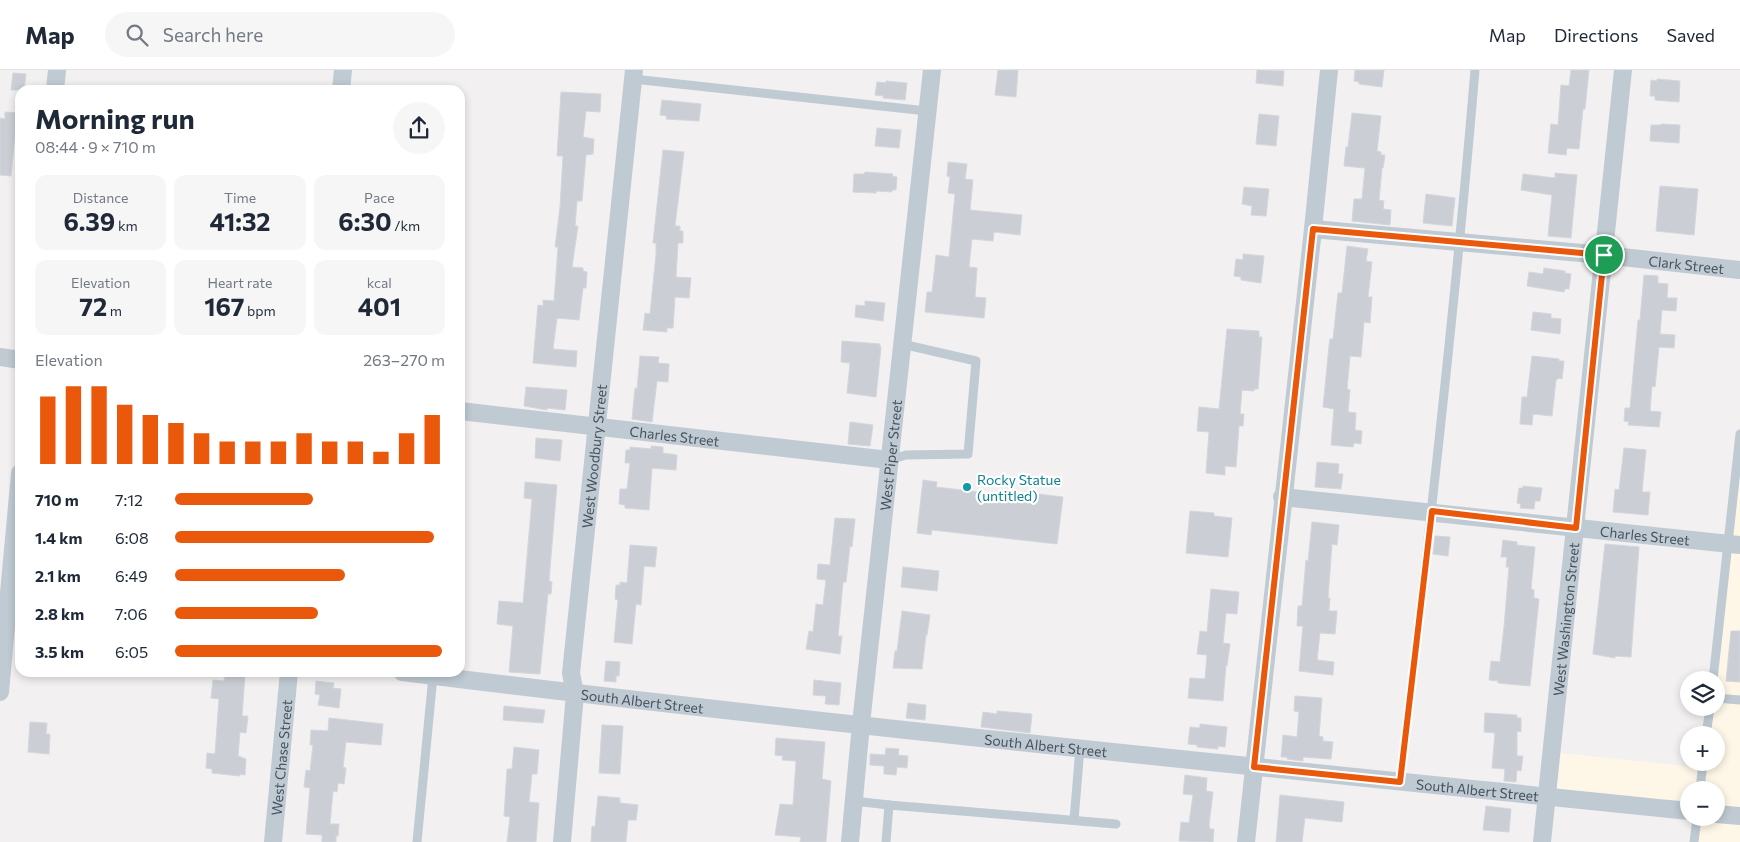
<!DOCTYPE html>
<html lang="en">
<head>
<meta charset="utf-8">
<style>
	:root { --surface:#fff; --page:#f6f6f7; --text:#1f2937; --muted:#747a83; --line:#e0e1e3; --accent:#ea580c }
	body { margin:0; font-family:Commissioner,sans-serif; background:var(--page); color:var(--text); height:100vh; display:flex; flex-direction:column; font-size:19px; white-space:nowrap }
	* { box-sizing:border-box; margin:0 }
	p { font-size:16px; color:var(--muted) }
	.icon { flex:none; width:28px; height:28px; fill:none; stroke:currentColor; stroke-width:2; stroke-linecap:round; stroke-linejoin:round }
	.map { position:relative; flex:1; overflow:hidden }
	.details { position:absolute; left:15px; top:15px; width:450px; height:592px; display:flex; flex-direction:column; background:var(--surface); border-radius:15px; box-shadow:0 2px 8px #0003 }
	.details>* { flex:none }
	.buttons { position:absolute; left:1680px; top:601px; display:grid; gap:10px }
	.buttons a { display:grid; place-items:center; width:45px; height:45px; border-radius:50%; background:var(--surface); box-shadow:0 2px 8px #0003; font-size:25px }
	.pin { position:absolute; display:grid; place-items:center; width:42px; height:42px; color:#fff; margin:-21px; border:2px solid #fff; border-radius:50%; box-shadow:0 1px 5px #0007 }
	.round { display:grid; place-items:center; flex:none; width:52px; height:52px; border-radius:26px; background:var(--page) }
	.overview { display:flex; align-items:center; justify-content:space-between; height:85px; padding:0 20px }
	h1 { font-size:28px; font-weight:700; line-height:38px }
	.figures { display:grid; grid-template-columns:repeat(3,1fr); gap:8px; height:85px; padding:5px 20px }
	.figures div { display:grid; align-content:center; border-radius:12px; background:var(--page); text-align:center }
	.figures b { font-size:25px; font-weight:700 }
	.figures small { font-size:14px; font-weight:400 }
	.figures p { font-size:14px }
	.chart { height:140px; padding:10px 20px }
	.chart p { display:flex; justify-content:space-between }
	.chart svg { width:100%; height:90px; margin-top:5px; stroke:var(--accent); stroke-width:6 }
	ul { padding:0 20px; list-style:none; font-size:16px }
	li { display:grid; grid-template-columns:80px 60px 1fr; align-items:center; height:38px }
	li i { height:12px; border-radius:6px; background:var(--accent) }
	header { display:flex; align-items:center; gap:30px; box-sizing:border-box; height:70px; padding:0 25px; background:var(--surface); border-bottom:1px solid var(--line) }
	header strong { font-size:24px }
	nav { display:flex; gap:28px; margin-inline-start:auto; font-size:18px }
	.search { width:350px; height:45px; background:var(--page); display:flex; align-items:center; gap:12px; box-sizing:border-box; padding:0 18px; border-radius:28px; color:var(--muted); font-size:19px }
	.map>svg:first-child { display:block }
	.commercial { fill:#fef7e8 }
	.building { fill:#cbcfd5; stroke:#d3d6dc }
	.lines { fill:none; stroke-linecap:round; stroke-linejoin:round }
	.service { stroke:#bfcad3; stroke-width:9 }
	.minor { stroke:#bfcad3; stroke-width:18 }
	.route-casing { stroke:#fff; stroke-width:10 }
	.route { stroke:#ea580c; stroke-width:6 }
	.culture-dot { fill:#0f9aa8; stroke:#fff; stroke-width:2 }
	.labels { text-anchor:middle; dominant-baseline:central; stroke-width:4.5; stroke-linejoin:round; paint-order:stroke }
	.street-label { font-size:14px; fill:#46535f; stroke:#fff }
	.culture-label { font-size:14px; fill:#0d838f; stroke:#fff; text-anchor:start }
</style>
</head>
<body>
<header>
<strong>Map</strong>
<div class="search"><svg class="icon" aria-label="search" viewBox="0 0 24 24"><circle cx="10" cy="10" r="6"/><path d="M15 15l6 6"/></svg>Search here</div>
<nav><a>Map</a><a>Directions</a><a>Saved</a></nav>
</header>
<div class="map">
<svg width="1740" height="772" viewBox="0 0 1740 772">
	<rect width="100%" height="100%" fill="#f2f0f0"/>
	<path class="commercial" d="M1740 364V772H1694L1697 748H1716V720H1689V741L1547 726 1551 682 1702 698 1703 693 1716 692V665H1707L1710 638H1716V610Z"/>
	<g class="building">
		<path d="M998 0H1018L1016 27 995 25Z"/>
		<path d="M1257 0 1284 1 1283 16 1256 13Z"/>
		<path d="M1355 0H1384L1382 17 1359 14V12L1354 11Z"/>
		<path d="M1571 0H1589L1585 39H1583L1579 79 1567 78 1566 85 1548 83 1551 54 1558 55 1561 15 1569 16Z"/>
		<path d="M13 3 26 4 24 20H11Z"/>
		<path d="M1657 9 1680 11 1679 32 1655 30V26H1650L1651 10 1657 11Z"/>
		<path d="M886 11 907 13 905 30 883 28 884 26 875 25 877 12 886 13Z"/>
		<path d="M561 22 601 24 600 42 586 41 583 67 594 69 593 84 586 85 582 131H577L575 156H578L572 197 583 198V201L587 202 586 218H583L579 250 557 248 553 279 577 281 576 297 533 293 538 235 543 236V230L554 231 558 177H555L560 137 563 86H557Z"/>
		<path d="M662 30 701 34 699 51 666 49 667 46 660 45Z"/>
		<path d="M5 42 20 43V65L15 64 11 106 0 105V48L5 49Z"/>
		<path d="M1352 43 1381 46 1377 81 1381 82V85H1385L1383 98H1382L1379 130 1384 131 1383 139 1391 140 1390 155 1352 151 1354 129H1362L1365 98 1344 96 1346 77H1348Z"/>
		<path d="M1259 44 1279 46 1276 76 1256 74Z"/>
		<path d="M1661 54 1680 55 1679 73 1650 71 1651 55H1661Z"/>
		<path d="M877 58 901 60 899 78 875 76Z"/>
		<path d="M663 80 684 82 675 156H680V161H683V173H678L676 207 691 208 689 228 675 227 673 258H667V262L643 260 645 243 650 244 656 184V173H653L655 154Z"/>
		<path d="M948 92 967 94 965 109 973 110 970 140 1022 145 1020 165 994 162 993 171 972 169 969 197 977 198 975 227 986 228 984 248 925 242 927 222H932L936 185 949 187 955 124 948 123 950 107 947 106Z"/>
		<path d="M865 102 893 104 892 106 897 107 896 120H892V122L876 121V123L853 122 854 104H864Z"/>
		<path d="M1555 103 1577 105 1571 168 1548 166 1552 125 1521 120 1523 104 1555 108Z"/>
		<path d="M1660 116 1698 119 1694 165 1656 161Z"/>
		<path d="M1244 117 1269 119 1266 146 1251 145 1252 136 1242 134Z"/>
		<path d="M1426 124 1455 128 1452 156 1423 153Z"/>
		<path d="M1347 176 1368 179 1366 191 1372 192 1368 227H1372L1370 253 1364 252 1361 287 1350 286 1347 319 1350 320 1348 342 1356 343 1355 360 1362 361 1361 374 1354 373 1353 377 1331 375 1334 339 1323 337 1329 276 1330 269H1333L1338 223H1342Z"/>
		<path d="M1243 184 1264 186 1261 213 1241 210V207L1234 206 1236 189 1243 190Z"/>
		<path d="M1544 198 1565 201V203L1571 204 1569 219H1565L1564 222 1527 216 1529 202 1543 204Z"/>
		<path d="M1644 205 1658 206V213L1668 214 1667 228H1677L1676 241 1662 240 1660 264 1675 265 1674 278 1659 277 1655 317 1652 316 1650 341 1661 342 1659 357 1628 355 1629 352 1624 351 1625 338H1630L1638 250H1640Z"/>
		<path d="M865 231 885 233 883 251 855 247 856 235 865 236Z"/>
		<path d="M1533 242 1551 244V248L1561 249 1560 264 1531 260Z"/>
		<path d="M1227 259 1259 261V267H1262L1258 319H1254V321L1242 320 1240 344H1244L1243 356H1239L1236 397 1225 396V405L1206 403 1209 362 1197 361 1199 337 1219 339Z"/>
		<path d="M842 271 880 274V277H881L876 327 847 323 850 293 841 292Z"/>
		<path d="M640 286 659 287 658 293 669 294 668 312 657 311 652 352 632 349 635 318 637 319Z"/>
		<path d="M1532 286 1559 289V291H1564L1562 309 1558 308 1557 310H1556L1552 346 1533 344 1532 355 1520 354 1522 327H1527Z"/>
		<path d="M526 317 567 320 565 340 547 338V340L524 336Z"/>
		<path d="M850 352 873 355 870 376 848 374Z"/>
		<path d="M536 368 562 370 560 391 535 388Z"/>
		<path d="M651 376 663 377V383L677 385 676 400 652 398 649 440 625 438V435L619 434 620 419H627L630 393H625L626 380H630V377L651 379Z"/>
		<path d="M1624 378 1646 380 1642 422H1650L1648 445 1613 442 1615 419 1619 420Z"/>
		<path d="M1317 392 1339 394 1338 404H1343L1341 419 1315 417Z"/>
		<path d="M923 410 937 412 936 417 1030 428V423L1063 427 1057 474 932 460 931 465 917 463Z"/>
		<path d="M525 412 557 415 549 511 552 512 551 524H548L540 604 509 602 513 556 497 554 499 531 523 533 532 429 524 428Z"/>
		<path d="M1523 416 1542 418 1540 431H1535L1534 439 1520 438 1521 434 1517 433 1519 418H1523Z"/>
		<path d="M1190 441 1214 443V446L1232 448 1228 487 1186 483Z"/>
		<path d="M835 448 855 449 852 477 850 476 846 512H843L838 566H842L840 584 806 579 809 561 813 562 816 534 823 535 826 510 817 509 818 494 830 495Z"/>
		<path d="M1312 452 1339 455 1337 475 1332 474 1328 528H1330L1329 541H1337L1335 564 1320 563 1317 590 1334 592 1333 605 1299 601 1303 556H1297L1298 536H1302L1306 490 1308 491Z"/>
		<path d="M1435 466 1450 467 1448 486 1433 484Z"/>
		<path d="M1503 470 1517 472V475L1535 477 1531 519 1534 520V528L1539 529 1530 616 1498 613V611L1489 610 1491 591 1500 592 1504 557 1509 497H1506L1507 487H1501Z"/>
		<path d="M1605 474 1639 477 1631 587 1615 586V588L1593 584Z"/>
		<path d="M630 475 657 477 655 497 644 496 641 535 636 534 632 574 614 572 618 530 615 529 616 515H620V512L627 513Z"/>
		<path d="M903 497 939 501 937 521 901 517Z"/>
		<path d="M1211 519 1239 522 1237 544 1226 543 1223 573 1230 574 1227 596 1226 595 1223 631 1188 628 1190 608 1205 609 1207 585 1197 584 1200 561 1207 562Z"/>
		<path d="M902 541 930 545 927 565H926L922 599 893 598 895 581H897Z"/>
		<path d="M1731 561H1740V612L1726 611Z"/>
		<path d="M606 591 620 592 619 606H616V612L604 611Z"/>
		<path d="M225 603 245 605 242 646H248L246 663 240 662 238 686 246 689 245 705 240 704V706L212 703V699L206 698 207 683 215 684 219 629 211 628 213 610 224 611Z"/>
		<path d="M814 610 841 613 839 635 825 634 826 626 813 625Z"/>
		<path d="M316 611 334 613 333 618 341 619 339 638 318 635 320 625 315 624Z"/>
		<path d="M1295 626 1322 628 1319 666 1323 667V671L1333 672 1331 689 1303 687V691L1287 689V687H1281L1283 665 1297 667 1299 642 1294 641Z"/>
		<path d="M908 633 926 635 925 650 906 648Z"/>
		<path d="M504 636 545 640 543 653 503 650Z"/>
		<path d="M997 641 1032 644 1030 663 981 657 983 642 997 644Z"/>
		<path d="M1485 643 1517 645V648H1521V662L1517 661V686H1523L1521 701 1517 700 1516 712 1504 711 1505 699 1492 698 1495 663 1484 662Z"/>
		<path d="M329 648 383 654 381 675 346 672 343 697 346 698 344 714 338 713 337 722 333 721 330 754H339L338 766H336V772H322V765L306 764 310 718 304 717 306 700 310 701 313 675H310L311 660 328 661Z"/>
		<path d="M30 652 47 653 46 664H50L49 684 28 682Z"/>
		<path d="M1200 654 1227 657 1225 677 1218 676V679L1197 677V675L1188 674 1190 657 1200 658Z"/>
		<path d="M602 655 623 656 620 704 599 703Z"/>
		<path d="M776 668 825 672 822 709 831 711 826 772H800L801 767 775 765 780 734 793 735 796 691 782 690 783 686 775 685Z"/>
		<path d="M514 677 539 680 537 704H532L529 732 539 733 536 772H507L510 747 504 746 507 699H512Z"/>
		<path d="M886 678 899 679 898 685 908 686 907 698 897 697 896 705 884 704V696L870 695V684L885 685Z"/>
		<path d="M1185 705 1207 708 1206 721 1213 722 1209 755 1210 759H1214L1213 772 1179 771 1181 752 1189 753 1193 725 1183 724Z"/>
		<path d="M1280 725 1344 732 1342 752 1305 748 1302 772H1276Z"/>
		<path d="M598 726 620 728V733L638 735 636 750H628L626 772H591L592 756 595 757Z"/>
		<path d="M1486 736 1511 739 1509 762 1483 760Z"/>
	</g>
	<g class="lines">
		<g class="service">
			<path d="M633 9 927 41"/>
			<path d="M889 390 906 385 968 384 976 291 902 274"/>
			<path d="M1713 610 1740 364"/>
			<path d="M1716 628 1740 630"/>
			<path d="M1706 665 1710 638"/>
			<path d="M1400 712C1428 475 1455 238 1475 0"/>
			<path d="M1700 720 1703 692"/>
			<path d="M854 731 889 735"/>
			<path d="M1074 750 1080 678"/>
			<path d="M417 772 433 606"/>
			<path d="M886 772 889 735 1116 754"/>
			<path d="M1694 772 1697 748"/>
		</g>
		<g class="minor">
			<path d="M55 20 57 0"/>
			<path d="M341 20 343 0"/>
			<path id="s1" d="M1313 159 1604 185 1740 200"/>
			<path d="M0 287 20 290"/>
			<path id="s2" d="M460 341 889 390"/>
			<path id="s3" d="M1282 427 1740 475"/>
			<path id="s4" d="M402 602C830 655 1259 697 1689 741"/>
			<path d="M0 622 20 403"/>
			<path d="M1716 744 1740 746"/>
			<path id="s5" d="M273 772 289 602"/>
			<path id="s6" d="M562 772 575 624 571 603 634 0"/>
			<path id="s7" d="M850 772 861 654 932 0"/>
			<path d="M1246 772 1313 159 1329 0"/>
			<path id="s8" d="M1542 772 1623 0"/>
		</g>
	</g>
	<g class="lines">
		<g class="route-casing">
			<path id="route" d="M1313 159 1604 185 1576 458 1432 441 1400 712 1254 697Z"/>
		</g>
		<use href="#route" class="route"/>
	</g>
	<circle class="culture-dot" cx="967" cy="417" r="5"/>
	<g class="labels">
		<g class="street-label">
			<text stroke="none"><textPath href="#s1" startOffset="375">Clark Street</textPath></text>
			<text stroke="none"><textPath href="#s2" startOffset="216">Charles Street</textPath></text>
			<text stroke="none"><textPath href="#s6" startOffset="388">West Woodbury Street</textPath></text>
			<text stroke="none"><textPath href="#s7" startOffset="389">West Piper Street</textPath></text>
			<text stroke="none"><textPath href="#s3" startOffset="365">Charles Street</textPath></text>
			<text stroke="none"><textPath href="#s8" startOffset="224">West Washington Street</textPath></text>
			<text stroke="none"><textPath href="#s4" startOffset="242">South Albert Street</textPath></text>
			<text stroke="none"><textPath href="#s4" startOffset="648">South Albert Street</textPath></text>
			<text stroke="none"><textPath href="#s5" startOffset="85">West Chase Street</textPath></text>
			<text stroke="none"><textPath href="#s4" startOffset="1082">South Albert Street</textPath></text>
		</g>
		<g class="culture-label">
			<text x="977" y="409">Rocky Statue<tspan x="977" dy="16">(untitled)</tspan></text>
		</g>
	</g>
</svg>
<div class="buttons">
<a><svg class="icon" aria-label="layers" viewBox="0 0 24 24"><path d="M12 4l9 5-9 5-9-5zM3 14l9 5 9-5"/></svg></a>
<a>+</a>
<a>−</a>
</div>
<div class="pin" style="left:1604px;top:185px;background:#1e9e55"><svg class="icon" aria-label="arrive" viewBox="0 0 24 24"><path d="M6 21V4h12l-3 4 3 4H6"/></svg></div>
<section class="details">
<div class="overview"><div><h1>Morning run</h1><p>08:44 · 9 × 710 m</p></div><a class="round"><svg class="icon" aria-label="share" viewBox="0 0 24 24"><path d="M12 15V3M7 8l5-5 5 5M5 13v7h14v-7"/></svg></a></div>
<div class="figures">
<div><p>Distance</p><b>6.39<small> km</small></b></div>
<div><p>Time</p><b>41:32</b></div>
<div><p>Pace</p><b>6:30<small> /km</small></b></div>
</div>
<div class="figures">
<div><p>Elevation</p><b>72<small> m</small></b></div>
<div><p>Heart rate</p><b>167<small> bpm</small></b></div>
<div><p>kcal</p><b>401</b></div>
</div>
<div class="chart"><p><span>Elevation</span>263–270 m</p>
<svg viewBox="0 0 160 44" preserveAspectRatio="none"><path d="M5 44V11M15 44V6M25 44V6M35 44V15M45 44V20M55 44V24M65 44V29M75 44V33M85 44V33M95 44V33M105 44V29M115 44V33M125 44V33M135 44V38M145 44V29M155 44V20"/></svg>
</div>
<ul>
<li><b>710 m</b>7:12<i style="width:51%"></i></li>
<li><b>1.4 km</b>6:08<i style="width:96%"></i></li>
<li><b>2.1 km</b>6:49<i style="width:63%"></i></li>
<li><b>2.8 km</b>7:06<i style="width:53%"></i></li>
<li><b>3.5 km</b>6:05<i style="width:99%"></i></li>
</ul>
</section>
</div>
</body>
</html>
